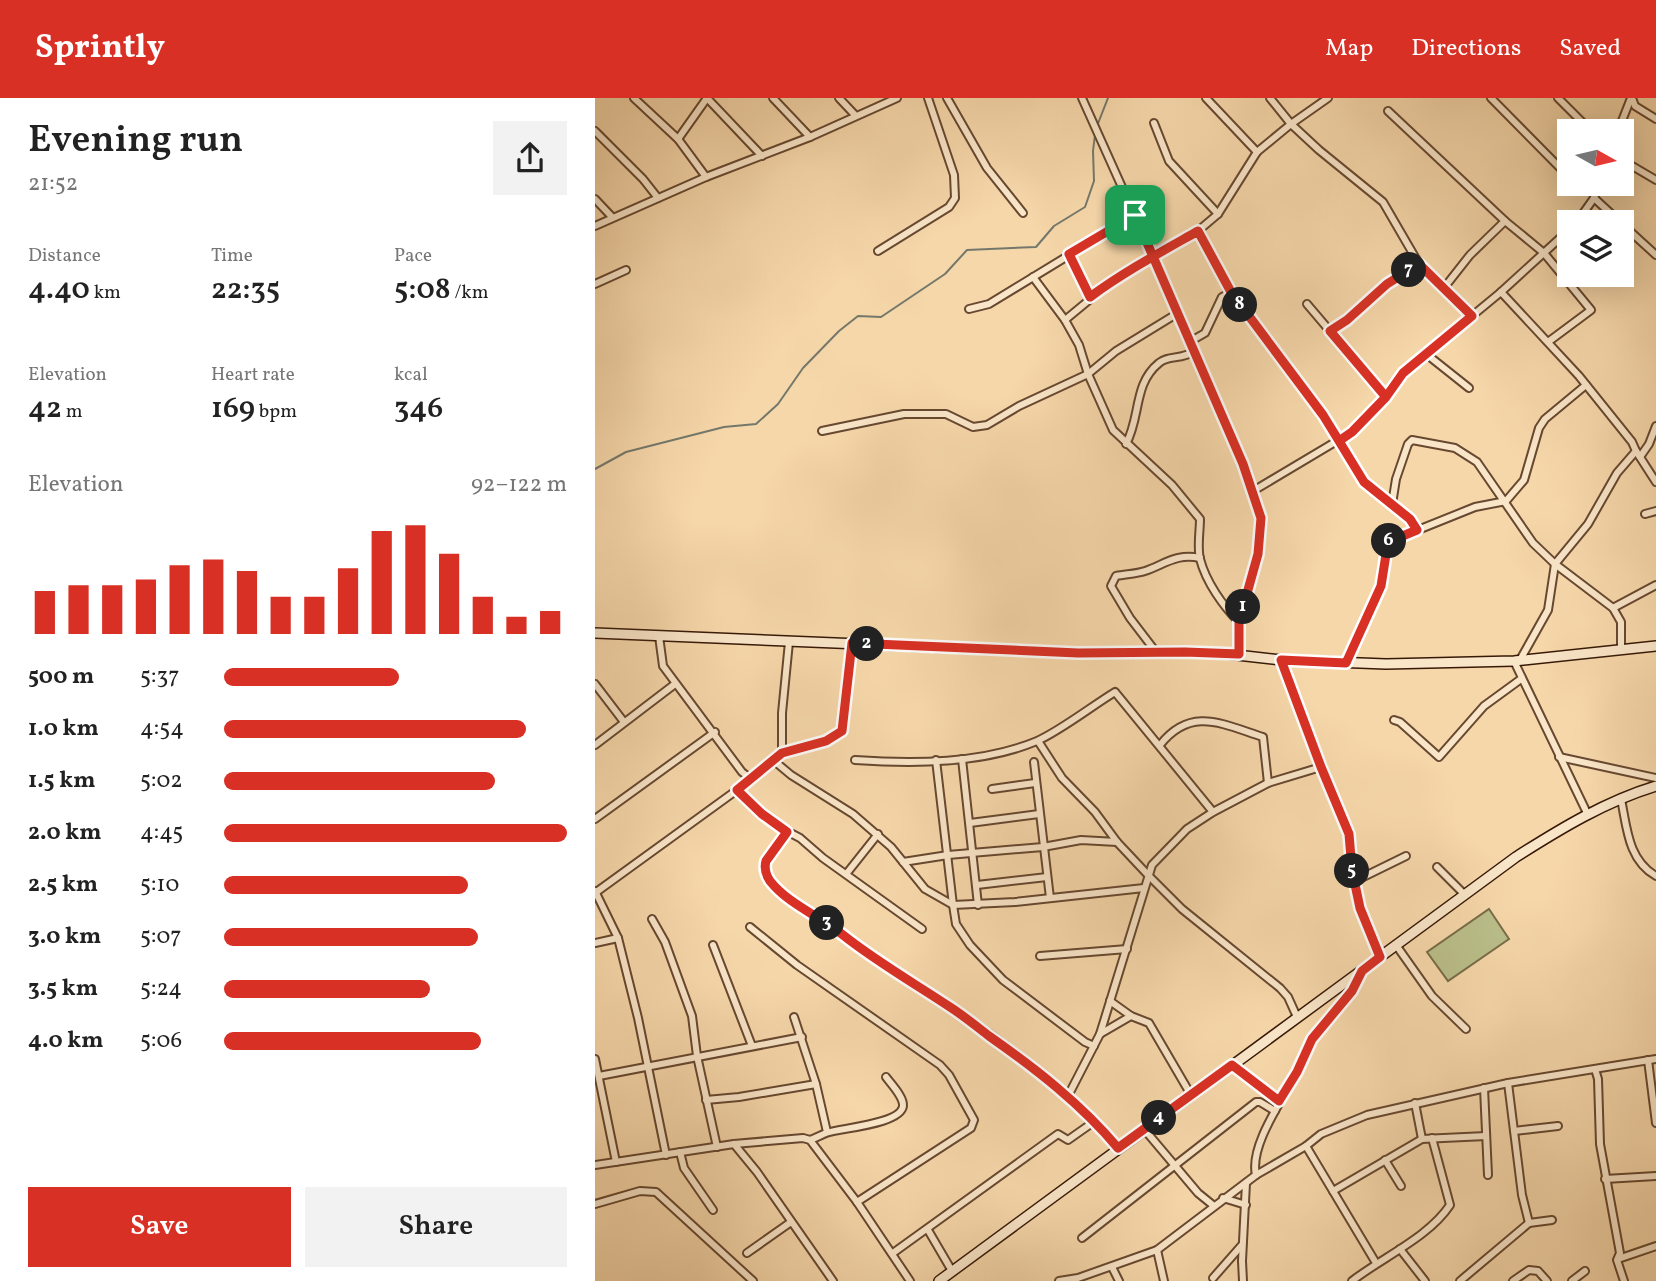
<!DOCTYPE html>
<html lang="en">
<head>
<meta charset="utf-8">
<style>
	:root { --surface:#fff; --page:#f2f2f2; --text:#222; --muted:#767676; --accent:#d93025 }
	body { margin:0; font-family:Vollkorn,serif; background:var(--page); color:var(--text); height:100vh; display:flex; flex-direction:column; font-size:26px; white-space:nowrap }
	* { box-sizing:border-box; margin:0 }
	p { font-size:23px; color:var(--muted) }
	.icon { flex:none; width:38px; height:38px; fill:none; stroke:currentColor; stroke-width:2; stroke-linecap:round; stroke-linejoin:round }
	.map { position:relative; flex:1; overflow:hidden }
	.details { display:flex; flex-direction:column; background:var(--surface); width:595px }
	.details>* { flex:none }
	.needle { width:46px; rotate:98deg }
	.buttons { position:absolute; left:962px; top:21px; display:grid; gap:14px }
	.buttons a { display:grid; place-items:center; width:77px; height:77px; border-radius:0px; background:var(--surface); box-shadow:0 7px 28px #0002; font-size:35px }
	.pin { position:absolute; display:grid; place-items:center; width:60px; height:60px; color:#fff; margin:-30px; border-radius:14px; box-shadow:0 4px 10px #0006 }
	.km { position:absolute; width:35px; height:35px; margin:-18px; border-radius:50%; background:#222; color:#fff; font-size:19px; line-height:35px; text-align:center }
	.round { display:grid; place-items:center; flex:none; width:74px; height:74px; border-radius:0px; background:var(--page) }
	.head { display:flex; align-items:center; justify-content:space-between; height:119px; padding:0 28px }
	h1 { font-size:38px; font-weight:600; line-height:52px }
	.stats { display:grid; grid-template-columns:repeat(3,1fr); gap:10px; height:119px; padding:7px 28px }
	.stats div { display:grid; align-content:center }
	.stats b { font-size:30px; font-weight:600 }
	.stats small { font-size:19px; font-weight:400 }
	.stats p { font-size:19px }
	.chart { height:196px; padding:14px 28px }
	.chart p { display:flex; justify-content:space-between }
	.chart svg { width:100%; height:126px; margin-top:7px; stroke:var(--accent); stroke-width:6 }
	.cta { display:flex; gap:14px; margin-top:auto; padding:14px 28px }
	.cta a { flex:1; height:80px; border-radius:0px; background:var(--accent); color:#fff; font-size:28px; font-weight:600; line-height:80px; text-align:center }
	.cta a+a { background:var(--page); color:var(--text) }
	ul { padding:0 28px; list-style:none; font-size:23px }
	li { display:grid; grid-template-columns:112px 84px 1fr; align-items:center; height:52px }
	li i { height:18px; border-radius:9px; background:var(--accent) }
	header { display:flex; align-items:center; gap:42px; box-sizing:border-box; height:98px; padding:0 35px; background:var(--accent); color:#fff }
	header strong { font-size:33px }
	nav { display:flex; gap:38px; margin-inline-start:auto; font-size:24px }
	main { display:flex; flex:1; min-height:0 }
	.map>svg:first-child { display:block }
	.garden { fill:#babf8a; stroke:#786c48; stroke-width:2 }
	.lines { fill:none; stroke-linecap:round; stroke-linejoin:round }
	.stream { stroke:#74786b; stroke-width:2 }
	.street-casing { stroke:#674830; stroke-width:10 }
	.secondary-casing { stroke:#371907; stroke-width:12 }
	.street { stroke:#f9e5c8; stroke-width:6 }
	.secondary { stroke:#f9e5c8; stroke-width:9 }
	.route-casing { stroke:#fff; stroke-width:14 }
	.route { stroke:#d93025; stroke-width:9 }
</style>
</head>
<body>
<header>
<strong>Sprintly</strong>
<nav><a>Map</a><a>Directions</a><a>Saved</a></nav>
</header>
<main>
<section class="details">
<div class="head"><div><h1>Evening run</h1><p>21:52</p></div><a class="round"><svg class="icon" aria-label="share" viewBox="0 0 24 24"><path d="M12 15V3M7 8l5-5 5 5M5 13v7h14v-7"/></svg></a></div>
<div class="stats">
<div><p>Distance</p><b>4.40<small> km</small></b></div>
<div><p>Time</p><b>22:35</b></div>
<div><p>Pace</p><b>5:08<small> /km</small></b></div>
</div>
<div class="stats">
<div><p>Elevation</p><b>42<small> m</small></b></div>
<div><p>Heart rate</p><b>169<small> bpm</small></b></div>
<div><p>kcal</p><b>346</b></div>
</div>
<div class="chart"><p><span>Elevation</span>92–122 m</p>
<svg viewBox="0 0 160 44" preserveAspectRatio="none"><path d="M5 44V29M15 44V27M25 44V27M35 44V25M45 44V20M55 44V18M65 44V22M75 44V31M85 44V31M95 44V21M105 44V8M115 44V6M125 44V16M135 44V31M145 44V38M155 44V36"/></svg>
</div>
<ul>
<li><b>500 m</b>5:37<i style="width:51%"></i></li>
<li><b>1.0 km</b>4:54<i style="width:88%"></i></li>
<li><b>1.5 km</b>5:02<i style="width:79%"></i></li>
<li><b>2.0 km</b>4:45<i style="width:100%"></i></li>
<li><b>2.5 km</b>5:10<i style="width:71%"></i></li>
<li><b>3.0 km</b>5:07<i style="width:74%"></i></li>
<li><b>3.5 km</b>5:24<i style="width:60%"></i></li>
<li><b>4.0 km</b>5:06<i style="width:75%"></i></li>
</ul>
<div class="cta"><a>Save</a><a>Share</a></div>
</section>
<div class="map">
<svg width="1061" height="1183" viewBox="0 0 1061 1183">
	<rect width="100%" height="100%" fill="#f6d7aa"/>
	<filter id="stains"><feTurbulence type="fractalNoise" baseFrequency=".00286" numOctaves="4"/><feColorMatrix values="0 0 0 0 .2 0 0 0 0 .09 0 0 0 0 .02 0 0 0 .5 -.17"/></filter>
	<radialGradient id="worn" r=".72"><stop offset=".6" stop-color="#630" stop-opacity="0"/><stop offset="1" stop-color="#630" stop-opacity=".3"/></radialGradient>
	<path class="garden" d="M894 811 914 841 853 883 832 854Z"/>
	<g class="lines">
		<g class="stream">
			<path d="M502 28 513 0"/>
			<path d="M0 371 31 354 129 329 161 326 183 306 208 270 244 233 263 218 286 219 350 176 372 152 441 149 459 128 490 109 499 83 498 53 500 37"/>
		</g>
		<g class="street-casing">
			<g id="street">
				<path d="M39 0 83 41 111 79"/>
				<path d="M112 0 167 58"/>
				<path d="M178 0 215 39"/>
				<path d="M244 0 260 17"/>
				<path d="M352 0 392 70 428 115"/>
				<path d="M487 0 596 243 648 366 666 420 663 456 644 524V556"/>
				<path d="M611 0 662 54"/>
				<path d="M675 0 696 26 724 52 788 104 824 166 877 218"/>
				<path d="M896 0 975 80"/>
				<path d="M963 0 996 33"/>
				<path d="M1037 0 1040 8 1061 21"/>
				<path d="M793 13 910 123 949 155 996 212 953 244"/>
				<path d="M559 25 574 63 623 116"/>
				<path d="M0 33 48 81 63 100"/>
				<path d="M1023 33 1036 0"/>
				<path d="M83 41 112 0"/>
				<path d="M1027 62 1061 82"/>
				<path d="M999 100 1025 124"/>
				<path d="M0 101 17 119"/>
				<path d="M982 124 999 100 1004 86"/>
				<path d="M1027 126 1061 157"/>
				<path d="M0 128 111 79 215 39 302 0"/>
				<path d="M603 133 636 194 728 317 769 384 815 421 823 432"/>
				<path d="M283 153 354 109 360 100 359 77 333 0"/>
				<path d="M473 156 495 199"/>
				<path d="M438 179 470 222"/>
				<path d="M0 186 31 172"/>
				<path d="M849 190 875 157 910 123"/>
				<path d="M906 194 984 278 1037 344 1041 353 1061 384"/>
				<path d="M712 206 791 299"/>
				<path d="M374 211 394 206 540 117"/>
				<path d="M735 233 752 222 792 186 824 166"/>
				<path d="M596 243 610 235 627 199 636 194"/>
				<path d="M830 255 874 290"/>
				<path d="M227 333 309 316H351L378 329 392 327 424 308 493 276 521 253 583 215"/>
				<path d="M531 346C546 319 538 286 564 265 573 257 586 262 600 253"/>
				<path d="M1045 359 1054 346 1061 328"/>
				<path d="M658 393 757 334 791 299 808 275 906 194 975 131"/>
				<path d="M797 406 801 381 813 346 817 342 860 350 882 364 938 445 960 466 1018 510 1026 524V551"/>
				<path d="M1050 416 1061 413"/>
				<path d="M1018 510 1061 487"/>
				<path d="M644 524C628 508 611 484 605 461 602 449 605 433 605 421L577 387 518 332 493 276 484 247 470 222 522 179 603 133 623 116 662 54 696 26 733 0"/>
				<path d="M64 538 68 568 147 674 156 681"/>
				<path d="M561 554 535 520 516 488 521 478C531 476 541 476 550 473 570 466 582 455 605 460"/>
				<path d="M686 562 754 736 757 772 765 810 785 859"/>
				<path d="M925 562 953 512 960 466 993 426 1022 375 1041 353"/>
				<path d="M919 563 993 717"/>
				<path d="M751 565 786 488 793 444 880 409 911 403 929 382 944 330 950 321 991 287"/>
				<path d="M0 586 29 624"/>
				<path d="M799 622 805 624 844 659 889 608 926 581"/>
				<path d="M443 643 467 680 500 714 522 744 554 778 587 811 685 890 693 899 702 919"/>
				<path d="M0 647 80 586"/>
				<path d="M565 647C596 608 627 626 668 639L673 685"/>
				<path d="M187 655V615L194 544"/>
				<path d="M964 659 1061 680"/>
				<path d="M367 661 383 807"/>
				<path d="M178 662 196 677 258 716 296 749 330 791 358 807 420 804 549 790"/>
				<path d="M260 662C318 666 387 666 442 643 465 633 497 608 520 594L618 714"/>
				<path d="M341 662 358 807 361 826 375 847 408 882 490 944 499 948"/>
				<path d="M439 664 455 800"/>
				<path d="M397 691 440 685"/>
				<path d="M142 692 182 728 205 740 228 760 327 831"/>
				<path d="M1026 701C1032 730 1033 762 1061 778"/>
				<path d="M0 721 120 634"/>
				<path d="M375 725 444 716"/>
				<path d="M192 734 171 763C169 770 171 777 175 783 194 806 225 819 248 837 282 864 319 885 355 909 415 948 477 996 523 1050"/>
				<path d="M308 764 353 757 448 749 486 742 522 744"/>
				<path d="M842 769 869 796"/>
				<path d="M252 775 283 736"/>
				<path d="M760 783 811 758"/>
				<path d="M382 787 452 779"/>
				<path d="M0 793 23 840 43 920 71 1057"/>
				<path d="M0 795 142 692 187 655 231 643 247 633 257 545"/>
				<path d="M57 821 70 844 97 918 102 958 122 1049"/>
				<path d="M155 829 202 867 345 967 354 977 379 1022 376 1030 262 1104"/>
				<path d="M0 845 23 840"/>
				<path d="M118 847 157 948"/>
				<path d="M801 847 837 898 871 931"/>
				<path d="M445 858 532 851"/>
				<path d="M515 903 536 918 554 925 596 997"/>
				<path d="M199 919 221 986 232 1034"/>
				<path d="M505 936 536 918"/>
				<path d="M0 961 21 1064"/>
				<path d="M1053 962 1061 1025"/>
				<path d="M637 967 684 1003"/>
				<path d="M1000 971 1003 981 1005 1046 1025 1155 1022 1162 1029 1183"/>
				<path d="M4 978 207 939"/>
				<path d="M913 985 927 1097 934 1125"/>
				<path d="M889 990 893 1077"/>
				<path d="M473 998 505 936 557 767 592 731 618 714 673 685 726 669"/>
				<path d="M111 1002 144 999 221 986"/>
				<path d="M820 1005 827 1041"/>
				<path d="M549 1031 603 1095 619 1108"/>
				<path d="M919 1033 963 1028"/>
				<path d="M215 1042C221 1040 226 1037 231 1035 246 1030 306 1026 308 1008 309 999 296 986 291 979"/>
				<path d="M139 1046 162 1074 238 1183"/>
				<path d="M711 1048 781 1165"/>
				<path d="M85 1054 89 1070 118 1112"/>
				<path d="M790 1062 806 1088"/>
				<path d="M0 1067 139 1046 208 1040 215 1042 262 1104 315 1183"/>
				<path d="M661 1077C654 1047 689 1000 702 974 707 964 709 953 715 944 732 920 754 901 766 874"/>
				<path d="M1010 1081 1061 1078"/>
				<path d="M738 1093 827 1041 891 1038"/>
				<path d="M628 1100 651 1107"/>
				<path d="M0 1106 45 1093 61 1094 158 1183"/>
				<path d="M333 1132 357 1173"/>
				<path d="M487 1140 661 1004H665L680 1013"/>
				<path d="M805 1151 830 1183"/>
				<path d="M562 1152 569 1183"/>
				<path d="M152 1155 196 1124"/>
				<path d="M298 1155 463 1036 473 1042 500 1023"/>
				<path d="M1023 1161 1061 1148"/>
				<path d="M517 1169 524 1183"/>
				<path d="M618 1180 647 1147"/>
				<path d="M464 1183 483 1180 562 1152 661 1077 711 1048 726 1036 772 1017 913 985 1061 961"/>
				<path d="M648 1183 647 1163 651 1085"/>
				<path d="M757 1183C788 1159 834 1139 855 1107L837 1040"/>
				<path d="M865 1183 934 1125 957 1122"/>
				<path d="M918 1183 934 1172 943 1173 952 1183"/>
				<path d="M977 1183 990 1173"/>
			</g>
		</g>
		<g class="secondary-casing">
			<g id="secondary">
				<path d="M0 535 483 555H624L686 562 791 566 919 563 1061 548"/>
				<path d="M344 1183 921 759C965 731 1011 703 1061 688"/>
			</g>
		</g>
		<use href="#street" class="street"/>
		<use href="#secondary" class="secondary"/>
	</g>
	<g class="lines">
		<g class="route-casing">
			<path id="route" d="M540 117 648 366 666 420 663 456 644 524V556L590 554 483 555 257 545 247 633 231 643 187 655 142 692 167 716 192 734 171 763C169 770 171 777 175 783 193 806 226 819 248 837 282 864 319 885 355 909 369 918 381 928 394 938 441 971 486 1006 523 1050L637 967 684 1003 702 974 717 941 757 893 767 873 785 859 765 810 757 772 754 736 726 669 686 562 751 565 786 488 793 444 822 432 815 421 769 384 744 343 757 334 791 299 808 275 877 218 824 166 792 186 752 222 735 233 791 299 757 334 744 343 728 317 636 194 603 133C566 154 529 174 495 199L474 156 540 117"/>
		</g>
		<use href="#route" class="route"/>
	</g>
	<rect width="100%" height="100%" filter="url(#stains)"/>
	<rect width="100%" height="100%" fill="url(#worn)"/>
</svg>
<div class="buttons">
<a><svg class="needle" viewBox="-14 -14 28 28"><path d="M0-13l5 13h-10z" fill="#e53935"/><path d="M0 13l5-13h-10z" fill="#767676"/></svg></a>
<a><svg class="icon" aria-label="layers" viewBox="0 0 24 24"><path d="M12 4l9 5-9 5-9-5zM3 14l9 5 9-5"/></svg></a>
</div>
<div class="pin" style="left:540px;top:117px;background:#1e9e55"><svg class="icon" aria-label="arrive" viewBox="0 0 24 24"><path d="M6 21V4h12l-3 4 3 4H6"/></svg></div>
<b class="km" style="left:648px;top:509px">1</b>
<b class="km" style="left:272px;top:546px">2</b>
<b class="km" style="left:232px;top:825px">3</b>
<b class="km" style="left:564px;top:1020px">4</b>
<b class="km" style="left:757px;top:773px">5</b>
<b class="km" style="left:794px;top:443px">6</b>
<b class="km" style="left:814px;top:172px">7</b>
<b class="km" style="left:645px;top:207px">8</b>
</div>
</main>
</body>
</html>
